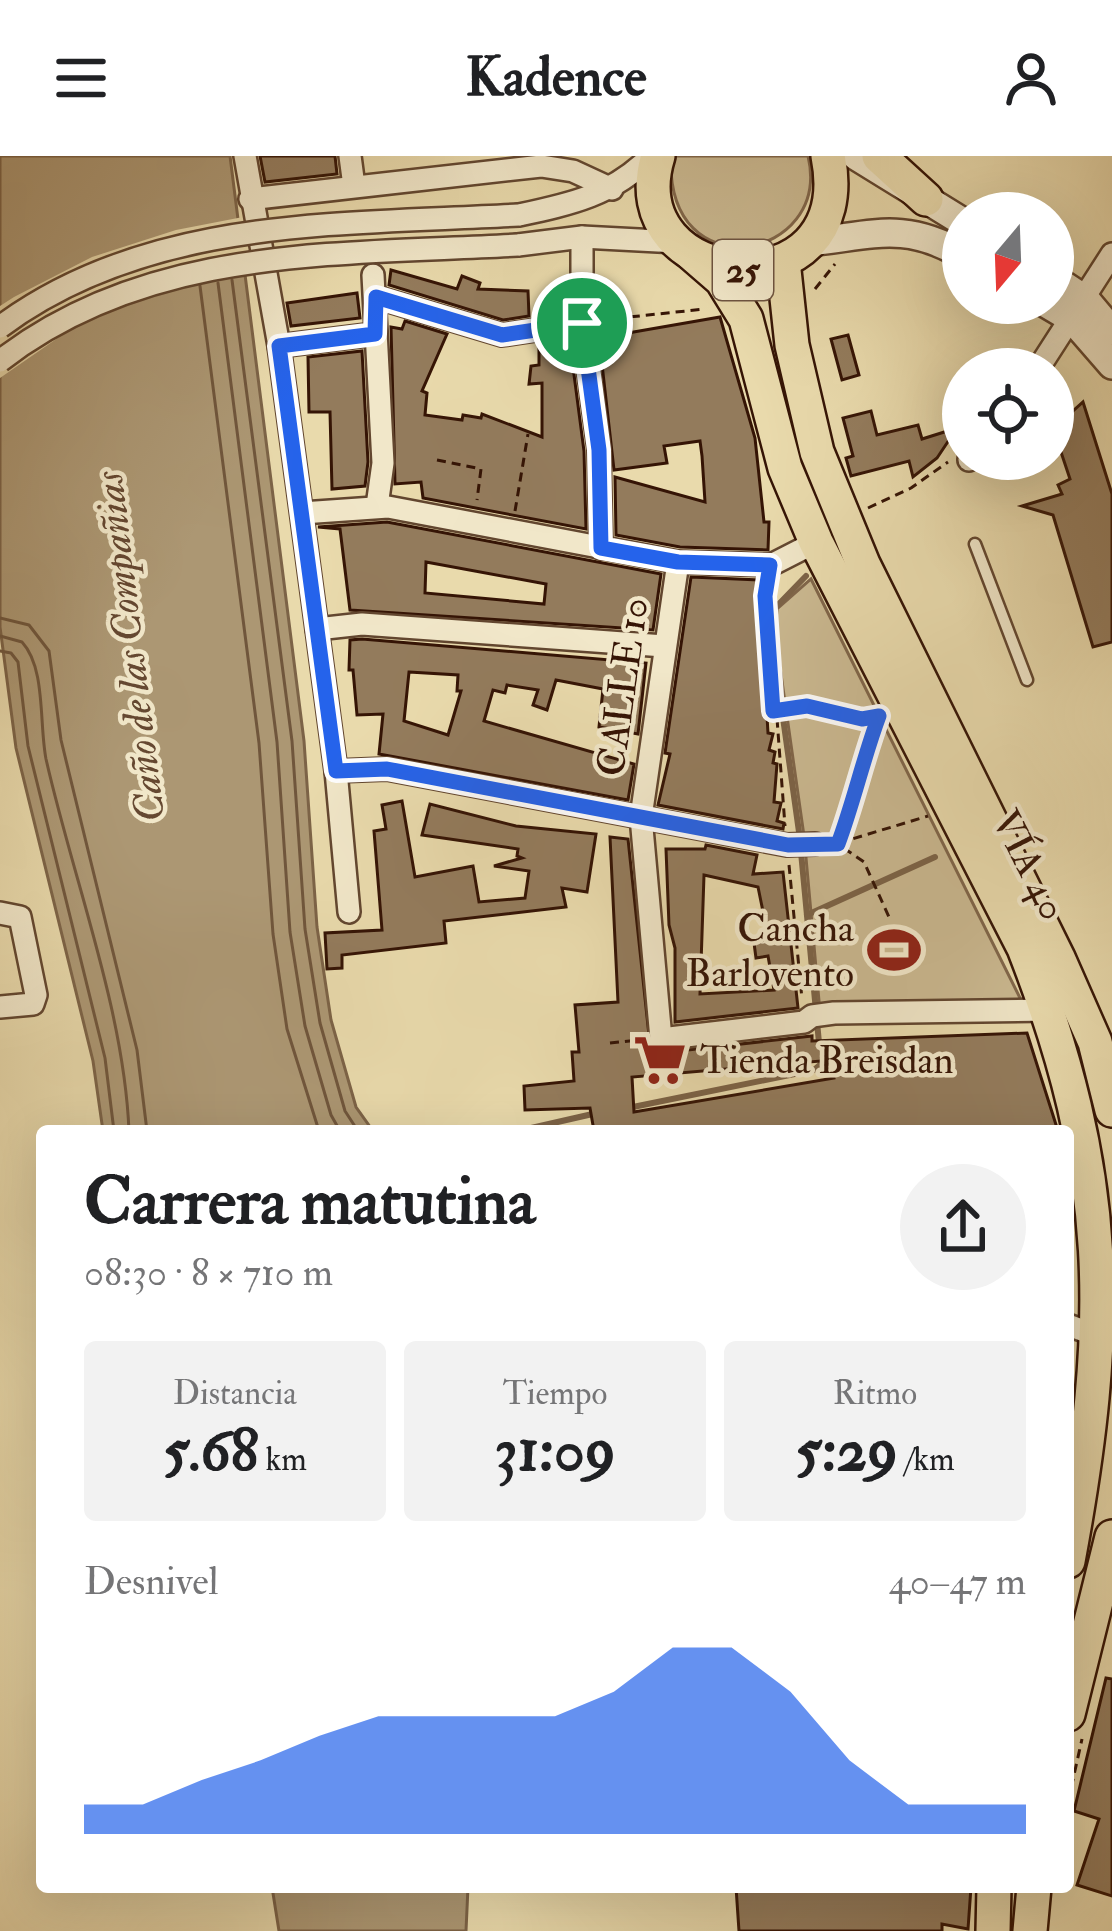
<!DOCTYPE html>
<html lang="es">
<head>
<meta charset="utf-8">
<style>
	:root { --surface:#fff; --page:#f2f2f2; --text:#202124; --muted:#757577; --accent:#2563eb }
	body { margin:0; font-family:"IM FELL Double Pica",serif; background:var(--page); color:var(--text); height:100vh; display:flex; flex-direction:column; font-size:45px; white-space:nowrap }
	* { box-sizing:border-box; margin:0 }
	p { font-size:39px; color:var(--muted) }
	.icon { flex:none; width:66px; height:66px; fill:none; stroke:currentColor; stroke-width:2; stroke-linecap:round; stroke-linejoin:round }
	.map { position:relative; flex:1; overflow:hidden }
	.panel { position:absolute; left:36px; top:969px; width:1038px; height:768px; display:flex; flex-direction:column; background:var(--surface); border-radius:12px; box-shadow:0 12px 48px #0002 }
	.panel>* { flex:none }
	.needle { width:78px; rotate:199deg }
	.tools { position:absolute; left:942px; top:36px; display:grid; gap:24px }
	.tools a { display:grid; place-items:center; width:132px; height:132px; border-radius:50%; background:var(--surface); box-shadow:0 12px 48px #0002; font-size:60px }
	.pin { position:absolute; display:grid; place-items:center; width:102px; height:102px; color:#fff; margin:-51px; border:6px solid #fff; border-radius:50%; box-shadow:0 3px 12px #0007 }
	.round { display:grid; place-items:center; flex:none; width:126px; height:126px; border-radius:63px; background:var(--page) }
	.summary { display:flex; align-items:center; justify-content:space-between; height:204px; padding:0 48px }
	h1 { font-size:66px; font-weight:700; line-height:90px }
	.figures { display:grid; grid-template-columns:repeat(3,1fr); gap:18px; height:204px; padding:12px 48px }
	.figures div { display:grid; align-content:center; border-radius:12px; background:var(--page); text-align:center }
	.figures b { font-size:60px; font-weight:700 }
	.figures small { font-size:33px; font-weight:400 }
	.figures p { font-size:33px }
	.chart { height:336px; padding:24px 48px }
	.chart p { display:flex; justify-content:space-between }
	.chart svg { width:100%; height:216px; margin-top:12px; fill:var(--accent); opacity:.7 }
	header { display:flex; justify-content:space-between; align-items:center; height:156px; padding:0 48px; background:var(--surface); font-size:54px; font-weight:700 }
	.map>svg:first-child { display:block }
	.green { fill:#cab890; stroke:#80664a; stroke-width:3 }
	.water { fill:#ac9773; stroke:#7c6347; stroke-width:3 }
	.pier { fill:#e9daac }
	.lines { fill:none; stroke-linecap:round; stroke-linejoin:round }
	.shore { stroke:#70563c; stroke-width:3 }
	.stream { stroke:#7c6347; stroke-width:6 }
	.building { fill:#937b5c; stroke:#351405; stroke-width:3; fill-rule:evenodd }
	.service-casing { stroke:#62462f; stroke-width:15 }
	.minor-casing { stroke:#62462f; stroke-width:26 }
	.tertiary-casing { stroke:#62462f; stroke-width:32 }
	.trunk-casing { stroke:#351405; stroke-width:38 }
	.path { stroke:#351405; stroke-width:3; stroke-dasharray:9 6; stroke-linecap:butt }
	.service { stroke:#f1e7c9; stroke-width:10 }
	.minor { stroke:#f1e7c9; stroke-width:21 }
	.tertiary { stroke:#f1e7c9; stroke-width:27 }
	.trunk { stroke:#e9daac; stroke-width:33 }
	.minor-bridge-casing { stroke:#62462f; stroke-width:26; stroke-linecap:butt }
	.minor-bridge { stroke:#f1e7c9; stroke-width:21 }
	.route-casing { stroke:#fff; stroke-width:24 }
	.route { stroke:#2563eb; stroke-width:15 }
	.labels { text-anchor:middle; dominant-baseline:central; stroke-width:9; stroke-linejoin:round; paint-order:stroke }
	.shield { fill:#f1e7c9; stroke:#6d5340; stroke-width:3 }
	.shield-label { font-size:36px; font-weight:bold; fill:#351405 }
	.street-label { font-size:39px; fill:#351405; stroke:#f1e7c9 }
	.poi-label { font-size:39px; fill:#351405; stroke:#f1e7c9; text-anchor:end }
	.water-label { font-size:42px; font-style:italic; fill:#654831; stroke:#f1e7c9 }
</style>
</head>
<body>
<header><svg class="icon" aria-label="menu" viewBox="0 0 24 24"><path d="M4 6h16M4 12h16M4 18h16"/></svg>Kadence<svg class="icon" aria-label="person" viewBox="0 0 24 24"><circle cx="12" cy="8" r="4"/><path d="M4 21q1-7 8-7t8 7"/></svg></header>
<div class="map">
<svg width="1112" height="1775" viewBox="0 0 1112 1775">
	<rect width="100%" height="100%" fill="#e9daac"/>
	<filter id="stains"><feTurbulence type="fractalNoise" baseFrequency=".00167" numOctaves="4"/><feColorMatrix values="0 0 0 0 .2 0 0 0 0 .09 0 0 0 0 .02 0 0 0 .5 -.17"/></filter>
	<radialGradient id="worn" r=".72"><stop offset=".6" stop-color="#630" stop-opacity="0"/><stop offset="1" stop-color="#630" stop-opacity=".3"/></radialGradient>
	<g class="green">
		<path d="M671 0H808C833 104 665 137 671 0Z"/>
		<path d="M811 423 1023 848 820 856 804 680 775 476 777 453Z"/>
	</g>
	<g class="water">
		<path d="M0 0H230L304 585 317 771 331 864 356 951 373 975H103L93 905 16 592 0 471Z"/>
		<path d="M272 1731H468L466 1775H279Z"/>
	</g>
	<path class="pier" d="M243 61 250 119 186 128 108 156 65 177 0 222V150L14 141 92 101 176 74Z"/>
	<g class="lines">
		<g class="shore">
			<path d="M232 124 292 585 305 773 320 867 345 955 358 975"/>
			<path d="M218 127 277 586 290 776 305 870 331 959 340 975"/>
			<path d="M200 130 259 587 273 778 287 873 319 975"/>
			<path d="M0 462 29 469 49 495 61 584 137 894 147 975"/>
			<path d="M0 480 22 486C46 512 39 568 46 603 73 723 124 853 129 975"/>
			<path d="M0 495 11 497 18 506 28 590 105 902 114 975"/>
		</g>
		<g class="stream">
			<path d="M800 683 771 476 774 453 806 420"/>
			<path d="M807 759 935 701"/>
			<path d="M628 952 814 914 821 908 801 696"/>
			<path d="M518 975 597 957"/>
		</g>
	</g>
	<g class="building">
		<path d="M260 0H335L337 18 265 26Z"/>
		<path d="M391 114 457 133 462 120 480 127 478 133 528 135 529 160 503 164 389 129Z"/>
		<path d="M357 137 360 162 291 170 287 147Z"/>
		<path d="M720 161 755 282 764 366H769L768 394 680 391 616 379 615 321 705 346 702 300 700 285 664 290 667 307 614 314 599 182Z"/>
		<path d="M405 165 447 178 422 235 427 237 425 259 462 264 463 259 481 262 482 258 542 281V227L529 228 531 210 539 209V192L570 188 584 295 586 373 423 342 421 326 395 328 391 171 402 173Z"/>
		<path d="M848 179 859 219 842 224 831 183Z"/>
		<path d="M362 195 368 306 365 330 332 333 330 256H309L308 201Z"/>
		<path d="M1083 246 1112 338V486L1093 491 1053 359 1022 350 1062 338 1058 329 1070 323 1060 293 1053 290V273Z"/>
		<path d="M871 255 877 279 918 269 922 283 957 272 937 302 913 321 909 305 851 320 846 302 853 300 843 262Z"/>
		<path d="M387 366 661 418 653 474 350 454 340 373 318 371ZM426 406 546 428 544 448 425 437Z"/>
		<path d="M691 421 759 424 768 577 773 578 769 594 775 596 773 607 777 608 774 646 781 647 777 665 784 667 783 673 658 649 670 598 665 597Z"/>
		<path d="M362 483 646 507 638 578 599 571 603 533 556 524 547 554 533 549 538 534 507 529 505 537 493 534 484 565 634 608 628 644 379 598 383 558 357 559 353 514H349L350 484ZM409 516 458 519 457 535H461L448 579 404 565Z"/>
		<path d="M402 645 415 721 473 710 479 746 525 742 529 715 494 710 522 702 517 700 518 693 422 679 430 648 516 670 596 678 587 736 562 732 566 751 444 765 446 787 342 799V812L327 813 325 777 382 774 374 675 386 673 382 649Z"/>
		<path d="M610 681 628 683 651 898 812 880V885L1027 877 1058 975H594L590 952 525 954 524 930 574 925 572 896H579L575 849 618 846ZM832 904 834 922 634 956 632 921Z"/>
		<path d="M706 689 757 699 753 718 783 716 798 852 675 866V792L669 769 666 693H705ZM704 719 758 731 769 785 754 787 756 802 768 800 774 834 700 838Z"/>
		<path d="M1106 1522 1112 1523V1740L1077 1729 1099 1663 1074 1655Z"/>
		<path d="M736 1731H971L968 1773 942 1768V1775H739Z"/>
	</g>
	<g class="lines">
		<g class="service-casing">
			<path id="service" d="M975 388 1027 524"/>
		</g>
		<g class="minor-casing">
			<g id="minor">
				<path d="M245 0 279 190 336 615 349 756"/>
				<path d="M350 0 354 30"/>
				<path d="M250 43 541 10 573 15 612 33"/>
				<path d="M519 59C571 48 613 39 651 0"/>
				<path d="M582 81V167L599 294 601 392"/>
				<path d="M518 89 582 81 677 86"/>
				<path d="M373 119 383 307 377 350"/>
				<path d="M376 141 502 179 582 167"/>
				<path d="M279 190 375 178"/>
				<path d="M1038 213 1112 98"/>
				<path d="M969 304V303"/>
				<path d="M302 357 388 351 678 406 771 409 816 386"/>
				<path d="M678 406 641 661 661 883 804 866 812 860 834 857 1052 854"/>
				<path d="M317 473 362 468 664 490"/>
				<path d="M336 615 387 613 787 689 815 688"/>
				<path d="M0 757 20 761 36 839 33 848 0 851"/>
				<path d="M1068 1169 1106 1183"/>
			</g>
		</g>
		<g class="tertiary-casing">
			<g id="tertiary">
				<path d="M856 0 963 66"/>
				<path d="M808 86C871 80 904 64 963 99"/>
				<path d="M1053 122 1086 144 1112 175"/>
				<path d="M1045 147 1072 163 1112 209"/>
			</g>
		</g>
		<g class="trunk-casing">
			<g id="trunk">
				<path d="M658 0C616 137 860 160 828 0"/>
				<path d="M879 0 926 43"/>
				<path d="M692 98 722 124 746 163 785 312 816 386 1024 792C1112 1018 1112 1168 1068 1405"/>
				<path d="M783 105 792 189 817 296 863 408 1058 802 1095 886 1112 954"/>
				<path d="M1068 1558 1112 1381"/>
				<path d="M993 1775 994 1731"/>
				<path d="M1030 1775 1034 1731"/>
			</g>
		</g>
		<g class="path">
			<path d="M815 133 835 108"/>
			<path d="M601 164 705 153"/>
			<path d="M437 304 481 313 477 344"/>
			<path d="M868 352 911 332 948 306"/>
			<path d="M515 355 528 278"/>
			<path d="M767 428 785 670"/>
			<path d="M775 555 807 550 862 563 877 560"/>
			<path d="M876 567 864 601 863 623 838 688 864 706 889 761"/>
			<path d="M839 687 928 660"/>
			<path d="M789 709 802 843"/>
			<path d="M610 887 638 884"/>
			<path d="M1068 1646 1082 1583"/>
		</g>
		<use href="#service" class="service"/>
		<use href="#minor" class="minor"/>
		<use href="#tertiary" class="tertiary"/>
		<use href="#trunk" class="trunk"/>
		<g class="minor-bridge-casing">
			<g id="minor-bridge">
				<path d="M0 171C149 60 342 69 519 59"/>
				<path d="M0 205C149 89 340 99 518 89"/>
			</g>
		</g>
		<use href="#minor-bridge" class="minor-bridge"/>
	</g>
	<g class="lines">
		<g class="route-casing">
			<path id="route" d="M376 141 502 179 582 167 599 294 601 392 678 406 770 409 765 440 773 555 807 550 862 563 879 560C863 603 854 645 838 688L788 689 387 613 336 615 279 190 375 178Z"/>
		</g>
		<use href="#route" class="route"/>
	</g>
	<defs>
		<g id="stadium-bare" transform="scale(4.14)"><path d="M0-5a6.5 5 0 1 0 0 10a6.5 5 0 1 0 0-10ZM-3.5-1.8h7v3.6h-7Z" fill="#8f2418" stroke="#f1e7c9" stroke-width="2.5" paint-order="stroke"/></g>
		<g id="supermarket-bare" transform="scale(4.14)"><path d="M-6-5.5h2.5l.6 2H6L4.5 2H-2.5L-4.4-4H-6ZM-1.5 3.2a1.3 1.3 0 1 0 .1 0ZM3 3.2a1.3 1.3 0 1 0 .1 0Z" fill="#8f2418" stroke="#f1e7c9" stroke-width="2.5" paint-order="stroke"/></g>
	</defs>
	<g fill-rule="evenodd">
		<use href="#stadium-bare" x="894" y="794"/>
		<use href="#supermarket-bare" x="660" y="904"/>
	</g>
	<g class="labels">
		<rect class="shield" x="713" y="84" width="60" height="60" rx="9"/>
		<g class="shield-label">
			<text x="743" y="114">25</text>
		</g>
		<g class="street-label">
			<text transform="translate(623 531) rotate(-82)">CALLE 10</text>
			<text transform="translate(1029 709) rotate(63)">VÍA 40</text>
		</g>
		<g class="poi-label">
			<text x="854" y="772">Cancha<tspan x="854" dy="45">Barlovento</tspan></text>
			<text x="700" y="904" text-anchor="start">Tienda Breisdan</text>
		</g>
		<g class="water-label">
			<text transform="translate(130 491) rotate(-97)">Caño de las Compañias</text>
		</g>
	</g>
	<rect width="100%" height="100%" filter="url(#stains)"/>
	<rect width="100%" height="100%" fill="url(#worn)"/>
</svg>
<div class="tools">
<a><svg class="needle" viewBox="-14 -14 28 28"><path d="M0-13l5 13h-10z" fill="#e53935"/><path d="M0 13l5-13h-10z" fill="#757577"/></svg></a>
<a><svg class="icon" aria-label="locate" viewBox="0 0 24 24"><circle cx="12" cy="12" r="6"/><path d="M12 2v4M12 18v4M2 12h4M18 12h4"/></svg></a>
</div>
<div class="pin" style="left:582px;top:167px;background:#1e9e55"><svg class="icon" aria-label="arrive" viewBox="0 0 24 24"><path d="M6 21V4h12l-3 4 3 4H6"/></svg></div>
<section class="panel">
<div class="summary"><div><h1>Carrera matutina</h1><p>08:30 · 8 × 710 m</p></div><a class="round"><svg class="icon" aria-label="share" viewBox="0 0 24 24"><path d="M12 15V3M7 8l5-5 5 5M5 13v7h14v-7"/></svg></a></div>
<div class="figures">
<div><p>Distancia</p><b>5.68<small> km</small></b></div>
<div><p>Tiempo</p><b>31:09</b></div>
<div><p>Ritmo</p><b>5:29<small> /km</small></b></div>
</div>
<div class="chart"><p><span>Desnivel</span>40–47 m</p>
<svg viewBox="0 0 160 44" preserveAspectRatio="none"><path d="M0 44V38L10 38L20 33L30 29L40 24L50 20L60 20L70 20L80 20L90 15L100 6L110 6L120 15L130 29L140 38L150 38L160 38V44z"/></svg>
</div>
</section>
</div>
</body>
</html>
